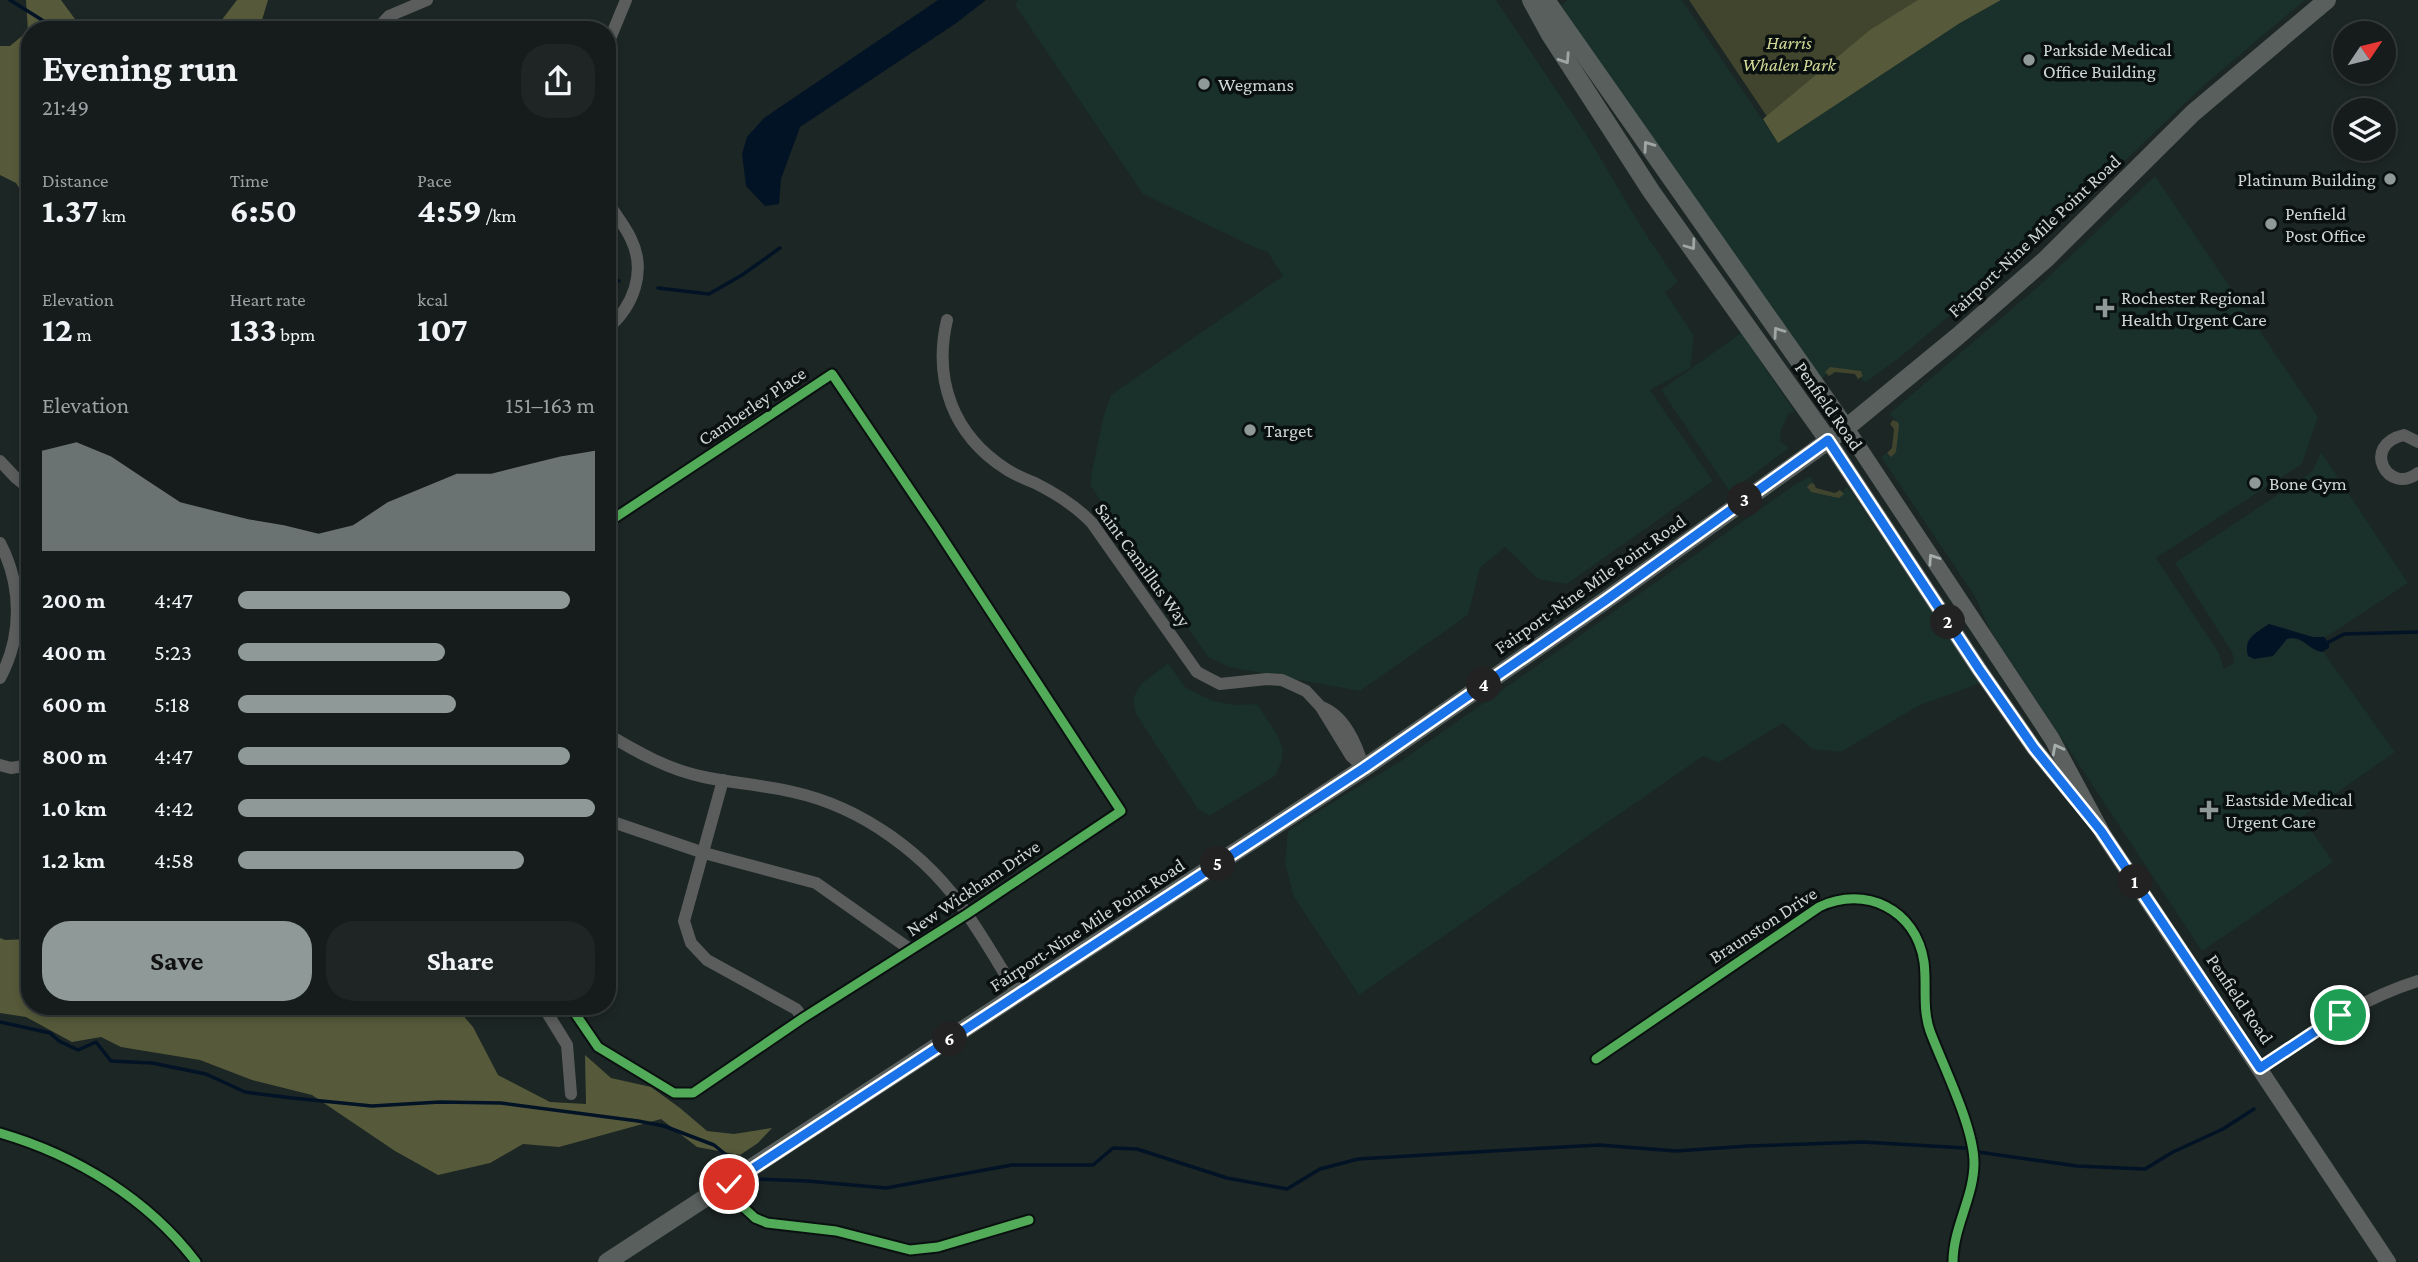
<!DOCTYPE html>
<html lang="en">
<head>
<meta charset="utf-8">
<style>
	:root { --surface:#151c1b; --page:#1e2524; --text:#f1f3f6; --muted:#9da1a3; --line:#343a3a; --accent:#8f9997 }
	body { margin:0; font-family:"Crimson Pro",serif; background:var(--page); color:var(--text); height:100vh; display:flex; flex-direction:column; font-size:26px; white-space:nowrap }
	* { box-sizing:border-box; margin:0 }
	p { font-size:23px; color:var(--muted) }
	.icon { flex:none; width:38px; height:38px; fill:none; stroke:currentColor; stroke-width:2; stroke-linecap:round; stroke-linejoin:round }
	.map { position:relative; flex:1; overflow:hidden }
	.sheet { position:absolute; left:21px; top:21px; width:595px; height:994px; display:flex; flex-direction:column; background:var(--surface); border-radius:28px; box-shadow:0 4px 10px #0003,0 0 0 2px var(--line) }
	.sheet>* { flex:none }
	.needle { width:46px; rotate:55deg }
	.fabs { position:absolute; left:2333px; top:21px; display:grid; gap:14px }
	.fabs a { display:grid; place-items:center; width:63px; height:63px; border-radius:50%; background:var(--surface); box-shadow:0 4px 10px #0003,0 0 0 2px var(--line); font-size:35px }
	.pin { position:absolute; display:grid; place-items:center; width:60px; height:60px; color:#fff; margin:-30px; border:4px solid #fff; border-radius:50%; box-shadow:0 2px 7px #0007 }
	.km { position:absolute; width:35px; height:35px; margin:-18px; border-radius:50%; background:#222; color:#fff; font-size:19px; line-height:35px; text-align:center }
	.round { display:grid; place-items:center; flex:none; width:74px; height:74px; border-radius:28px; background:var(--page) }
	.overview { display:flex; align-items:center; justify-content:space-between; height:119px; padding:0 21px }
	h1 { font-size:38px; font-weight:700; line-height:52px }
	.metrics { display:grid; grid-template-columns:repeat(3,1fr); gap:10px; height:119px; padding:7px 21px }
	.metrics div { display:grid; align-content:center }
	.metrics b { font-size:35px; font-weight:700 }
	.metrics small { font-size:19px; font-weight:400 }
	.metrics p { font-size:19px }
	.chart { height:196px; padding:14px 21px }
	.chart p { display:flex; justify-content:space-between }
	.chart svg { width:100%; height:126px; margin-top:7px; fill:var(--accent); opacity:.7 }
	.primary-button { display:flex; gap:14px; margin-top:auto; padding:14px 21px }
	.primary-button a { flex:1; height:80px; border-radius:28px; background:var(--accent); color:#111; font-size:28px; font-weight:700; line-height:80px; text-align:center }
	.primary-button a+a { background:var(--page); color:var(--text) }
	ul { padding:0 21px; list-style:none; font-size:23px }
	li { display:grid; grid-template-columns:112px 84px 1fr; align-items:center; height:52px }
	li i { height:18px; border-radius:9px; background:var(--accent) }
	.map>svg:first-child { display:block }
	.built { fill:#19302b }
	.green { fill:#42452e }
	.forest { fill:#565a3a }
	.water { fill:#031326 }
	.lines { fill:none; stroke-linecap:round; stroke-linejoin:round }
	.stream { stroke:#031326; stroke-width:3.5 }
	.street { stroke:#5a5d5c; stroke-width:12 }
	.secondary { stroke:#5c615f; stroke-width:16 }
	.primary { stroke:#585f5c; stroke-width:18 }
	.cycleway-casing { stroke:#09100f; stroke-width:13 }
	.cycleway { stroke:#51ab58; stroke-width:9 }
	.oneway { stroke:#9ea7a5 }
	.oneway2 { stroke:#a5aeac }
	.route-casing { stroke:#fff; stroke-width:14 }
	.route { stroke:#1a73e8; stroke-width:9 }
	.poi-dot { fill:#8f9997; stroke:#09100f; stroke-width:2.5 }
	.labels { text-anchor:middle; dominant-baseline:central; stroke-width:7; stroke-linejoin:round; paint-order:stroke }
	.park-label { font-size:19px; font-style:italic; fill:#d3d998; stroke:#09100f }
	.poi-label { font-size:19px; fill:#cdd7d5; stroke:#09100f; text-anchor:start }
	.street-label { font-size:19px; fill:#cdd7d5; stroke:#09100f }
</style>
</head>
<body>
<div class="map">
<svg width="2418" height="1262" viewBox="0 0 2418 1262">
	<rect width="100%" height="100%" fill="#1c2624"/>
	<g class="built">
		<path d="M1018 0H1496L1588 137 1643 230 1678 282 1665 292 1694 336 1690 368 1650 390 1713 481 1567 584 1538 579 1505 547 1480 568 1468 615 1360 691 1229 667 1208 657 1090 485 1092 471 1104 415 1111 395 1283 276 1267 251 1258 249 1143 194 1015 5Z"/>
		<path d="M1568 0H1682L1778 143 1960 23 2001 0H2305L2203 86 2018 263 1992 280 1904 354 1865 383 1861 378 1863 373 1826 372 1827 375 1822 379 1597 59 1561 5Z"/>
		<path d="M2155 176 2318 417 2302 464 2156 558 2219 653 2224 669 2234 663 2232 652 2175 563 2309 474 2313 470 2321 452 2408 583 2317 643 2395 752 2302 817 2333 862 2202 951 1990 630 1976 598 1881 457 1887 453 1888 456 1896 452 1898 422 1889 414 2041 284Z"/>
		<path d="M1741 333 1795 412 1789 413 1781 429 1780 441 1789 448 1730 492 1661 390Z"/>
		<path d="M1810 476 1814 484 1808 485V490L1843 495 1842 491 1847 487 1852 493 1980 683 1918 706 1841 752 1812 749 1783 723 1718 763 1703 756 1359 995 1294 897 1285 864 1288 831 1346 794 1398 763 1793 486Z"/>
		<path d="M1168 663 1186 688 1213 701 1236 705 1257 704 1278 736 1283 750 1281 763 1275 776 1209 816 1198 809 1136 714 1133 698 1141 684Z"/>
	</g>
	<g class="green">
		<path d="M1689 0H1961L1774 127Z"/>
		<path d="M1830 367 1861 371 1863 376 1858 379 1855 374 1835 372 1829 376 1825 372Z"/>
		<path d="M1893 420 1898 422 1899 426 1896 452 1891 457 1887 453 1892 448 1894 429 1890 424Z"/>
		<path d="M1811 483 1814 484 1816 488 1835 493 1840 490 1844 494 1839 498 1811 492 1807 487Z"/>
	</g>
	<g class="forest">
		<path d="M26 0H61L83 30H30V205L16 183 0 175V46H10L28 31Z"/>
		<path d="M237 0H268L259 30H214Z"/>
		<path d="M1918 0H2001L1960 23 1778 143 1763 119 1870 30Z"/>
		<path d="M0 938 5 940 30 939V1006H455L473 1027 498 1075 550 1102 586 1104 585 1055 611 1078 651 1087 680 1108 707 1131 734 1134 772 1128 758 1143 740 1155 697 1147 661 1119 559 1147 523 1144 490 1163 438 1175 395 1151 312 1095 252 1080 200 1060 121 1047 101 1037 72 1042 26 1017 0 1013Z"/>
	</g>
	<g class="water">
		<path d="M938 0H986L955 24 800 127 781 179 779 204 765 206 746 186 742 154 747 137 764 118Z"/>
		<path d="M2269 624 2313 637H2324L2329 643V648L2322 652C2308 650 2303 635 2287 639L2273 656 2254 659 2248 656C2243 638 2256 633 2269 624Z"/>
	</g>
	<g class="lines">
		<g class="stream">
			<path d="M10 0 58 30"/>
			<path d="M607 279 619 281"/>
			<path d="M658 288 709 294 742 275 780 248"/>
			<path d="M2325 644 2344 634 2418 632"/>
			<path d="M0 1022 50 1033 59 1041 78 1050 96 1042 111 1061 152 1063 206 1074 245 1092 292 1098 372 1106 440 1102 501 1103 638 1121 664 1126 714 1145 735 1162"/>
			<path d="M1978 1152 2077 1166 2145 1169 2173 1152 2223 1129 2254 1109"/>
			<path d="M756 1179 807 1181 886 1188 1012 1165H1093L1113 1148 1137 1149 1227 1178 1287 1189 1320 1169 1358 1159 1545 1148 1599 1145 1676 1151 1748 1146 1863 1142 1965 1148"/>
		</g>
		<g class="street">
			<path d="M376 30 389 16 427 0"/>
			<path d="M607 46 626 0"/>
			<path d="M607 201C615 214 625 226 631 239 647 272 633 307 607 329"/>
			<path d="M947 320C933 380 953 435 1006 469 1015 475 1025 479 1035 483 1057 494 1076 506 1092 523L1197 672 1220 684 1267 679 1282 680 1306 691 1321 707 1351 756 1364 768"/>
			<path d="M2418 442 2404 435C2360 445 2388 496 2418 473"/>
			<path d="M0 461 15 477 30 489"/>
			<path d="M0 543C22 585 23 636 0 678"/>
			<path d="M1321 707C1344 715 1357 744 1363 767"/>
			<path d="M607 734C637 752 669 770 704 777 733 783 763 785 793 792 862 807 928 855 967 914 985 940 1001 968 1018 995"/>
			<path d="M0 765 11 768 30 765"/>
			<path d="M723 780 684 921 691 943 707 960 796 1009 803 1018"/>
			<path d="M607 820 704 853 816 883 911 950"/>
			<path d="M543 1006 567 1045 571 1094"/>
			<path d="M570 1006 598 1047 674 1093H693L803 1018 967 914 1121 811 936 528 832 374 607 523"/>
			<path d="M1596 1059 1819 907C1865 885 1916 909 1924 962 1927 985 1922 1008 1930 1031 1943 1066 1974 1127 1974 1163 1974 1197 1953 1227 1953 1262"/>
			<path d="M2260 1068C2311 1034 2359 999 2418 981"/>
			<path d="M0 1133C76 1155 148 1199 196 1262"/>
			<path d="M729 1183 743 1207 755 1218 767 1223 836 1231 910 1250 938 1247 1029 1220"/>
		</g>
		<g class="secondary">
			<path d="M1846 428 2052 739 2103 834 2388 1262"/>
			<path d="M1828 440 1979 669 2034 748 2076 799"/>
		</g>
		<g class="primary">
			<path d="M1531 0 1549 33 1651 191 1828 440"/>
			<path d="M1546 0 1846 428"/>
			<path d="M607 1262 1364 768 1606 600 1846 428 1958 336 2046 259 2193 113 2327 0"/>
		</g>
		<g class="cycleway-casing">
			<g id="cycleway">
				<path d="M570 1006 598 1047 674 1093H693L803 1018 967 914 1121 811 936 528 832 374 607 523"/>
				<path d="M1596 1059 1819 907C1865 885 1916 909 1924 962 1927 985 1922 1008 1930 1031 1943 1066 1974 1127 1974 1163 1974 1197 1953 1227 1953 1262"/>
				<path d="M0 1133C76 1155 148 1199 196 1262"/>
				<path d="M729 1183 743 1207 755 1218 767 1223 836 1231 910 1250 938 1247 1029 1220"/>
			</g>
		</g>
		<use href="#cycleway" class="cycleway"/>
	</g>
	<defs><path id="oneway-chevron" d="M-2-3.5L2.5 0L-2 3.5" fill="none" stroke-width="1.6" stroke-linecap="round" stroke-linejoin="round" transform="scale(1.75)"/></defs>
	<g class="oneway">
		<use href="#oneway-chevron" transform="translate(1565 59) rotate(57)"/>
		<use href="#oneway-chevron" transform="translate(1648 146) rotate(-125)"/>
		<use href="#oneway-chevron" transform="translate(1691 245) rotate(54)"/>
		<use href="#oneway-chevron" transform="translate(1778 332) rotate(-125)"/>
	</g>
	<g class="oneway2">
		<use href="#oneway-chevron" transform="translate(1933 559) rotate(-124)"/>
		<use href="#oneway-chevron" transform="translate(2057 749) rotate(-118)"/>
	</g>
	<g class="lines">
		<g class="route-casing">
			<path id="route" d="M729 1184 1364 768 1606 600 1828 440 1979 669 2034 748 2101 831 2260 1068 2340 1015"/>
		</g>
		<use href="#route" class="route"/>
	</g>
	<g class="poi-dot">
		<circle cx="2029" cy="60" r="7"/>
		<circle cx="1204" cy="84" r="7"/>
		<circle cx="2390" cy="179" r="7"/>
		<circle cx="2271" cy="224" r="7"/>
		<path d="M2101.5 297.5h7v7h7v7h-7v7h-7v-7h-7v-7h7z"/>
		<circle cx="1250" cy="430" r="7"/>
		<circle cx="2255" cy="483" r="7"/>
		<path d="M2205.5 799.5h7v7h7v7h-7v7h-7v-7h-7v-7h7z"/>
	</g>
	<g class="labels">
		<g class="park-label">
			<text x="1789" y="42">Harris<tspan x="1789" dy="22">Whalen Park</tspan></text>
		</g>
		<g class="poi-label">
			<text x="2043" y="49">Parkside Medical<tspan x="2043" dy="22">Office Building</tspan></text>
			<text x="1218" y="84">Wegmans</text>
			<text x="2376" y="179" text-anchor="end">Platinum Building</text>
			<text x="2285" y="213">Penfield<tspan x="2285" dy="22">Post Office</tspan></text>
			<text x="2121" y="297">Rochester Regional<tspan x="2121" dy="22">Health Urgent Care</tspan></text>
			<text x="1264" y="430">Target</text>
			<text x="2269" y="483">Bone Gym</text>
			<text x="2225" y="799">Eastside Medical<tspan x="2225" dy="22">Urgent Care</tspan></text>
		</g>
		<g class="street-label">
			<text transform="translate(2034 236) rotate(-43)">Fairport-Nine Mile Point Road</text>
			<text transform="translate(752 406) rotate(-34)">Camberley Place</text>
			<text transform="translate(1829 406) rotate(55)">Penfield Road</text>
			<text transform="translate(1143 565) rotate(54)">Saint Camillus Way</text>
			<text transform="translate(1590 584) rotate(-35)">Fairport-Nine Mile Point Road</text>
			<text transform="translate(973 888) rotate(-34)">New Wickham Drive</text>
			<text transform="translate(1087 925) rotate(-33)">Fairport-Nine Mile Point Road</text>
			<text transform="translate(1763 925) rotate(-33)">Braunston Drive</text>
			<text transform="translate(2240 999) rotate(56)">Penfield Road</text>
		</g>
	</g>
</svg>
<div class="fabs">
<a><svg class="needle" viewBox="-14 -14 28 28"><path d="M0-13l5 13h-10z" fill="#e53935"/><path d="M0 13l5-13h-10z" fill="#9da1a3"/></svg></a>
<a><svg class="icon" aria-label="layers" viewBox="0 0 24 24"><path d="M12 4l9 5-9 5-9-5zM3 14l9 5 9-5"/></svg></a>
</div>
<div class="pin" style="left:2340px;top:1015px;background:#1e9e55"><svg class="icon" aria-label="arrive" viewBox="0 0 24 24"><path d="M6 21V4h12l-3 4 3 4H6"/></svg></div>
<div class="pin" style="left:729px;top:1184px;background:#d93025"><svg class="icon" aria-label="check" viewBox="0 0 24 24"><path d="M5 12l5 5 9-10"/></svg></div>
<b class="km" style="left:2135px;top:882px">1</b>
<b class="km" style="left:1948px;top:622px">2</b>
<b class="km" style="left:1745px;top:500px">3</b>
<b class="km" style="left:1484px;top:685px">4</b>
<b class="km" style="left:1218px;top:864px">5</b>
<b class="km" style="left:950px;top:1039px">6</b>
<section class="sheet">
<div class="overview"><div><h1>Evening run</h1><p>21:49</p></div><a class="round"><svg class="icon" aria-label="share" viewBox="0 0 24 24"><path d="M12 15V3M7 8l5-5 5 5M5 13v7h14v-7"/></svg></a></div>
<div class="metrics">
<div><p>Distance</p><b>1.37<small> km</small></b></div>
<div><p>Time</p><b>6:50</b></div>
<div><p>Pace</p><b>4:59<small> /km</small></b></div>
</div>
<div class="metrics">
<div><p>Elevation</p><b>12<small> m</small></b></div>
<div><p>Heart rate</p><b>133<small> bpm</small></b></div>
<div><p>kcal</p><b>107</b></div>
</div>
<div class="chart"><p><span>Elevation</span>151–163 m</p>
<svg viewBox="0 0 160 44" preserveAspectRatio="none"><path d="M0 44V9L10 6L20 11L30 19L40 27L50 30L60 33L70 35L80 38L90 35L100 27L110 22L120 17L130 17L140 14L150 11L160 9V44z"/></svg>
</div>
<ul>
<li><b>200 m</b>4:47<i style="width:93%"></i></li>
<li><b>400 m</b>5:23<i style="width:58%"></i></li>
<li><b>600 m</b>5:18<i style="width:61%"></i></li>
<li><b>800 m</b>4:47<i style="width:93%"></i></li>
<li><b>1.0 km</b>4:42<i style="width:100%"></i></li>
<li><b>1.2 km</b>4:58<i style="width:80%"></i></li>
</ul>
<div class="primary-button"><a>Save</a><a>Share</a></div>
</section>
</div>
</body>
</html>
